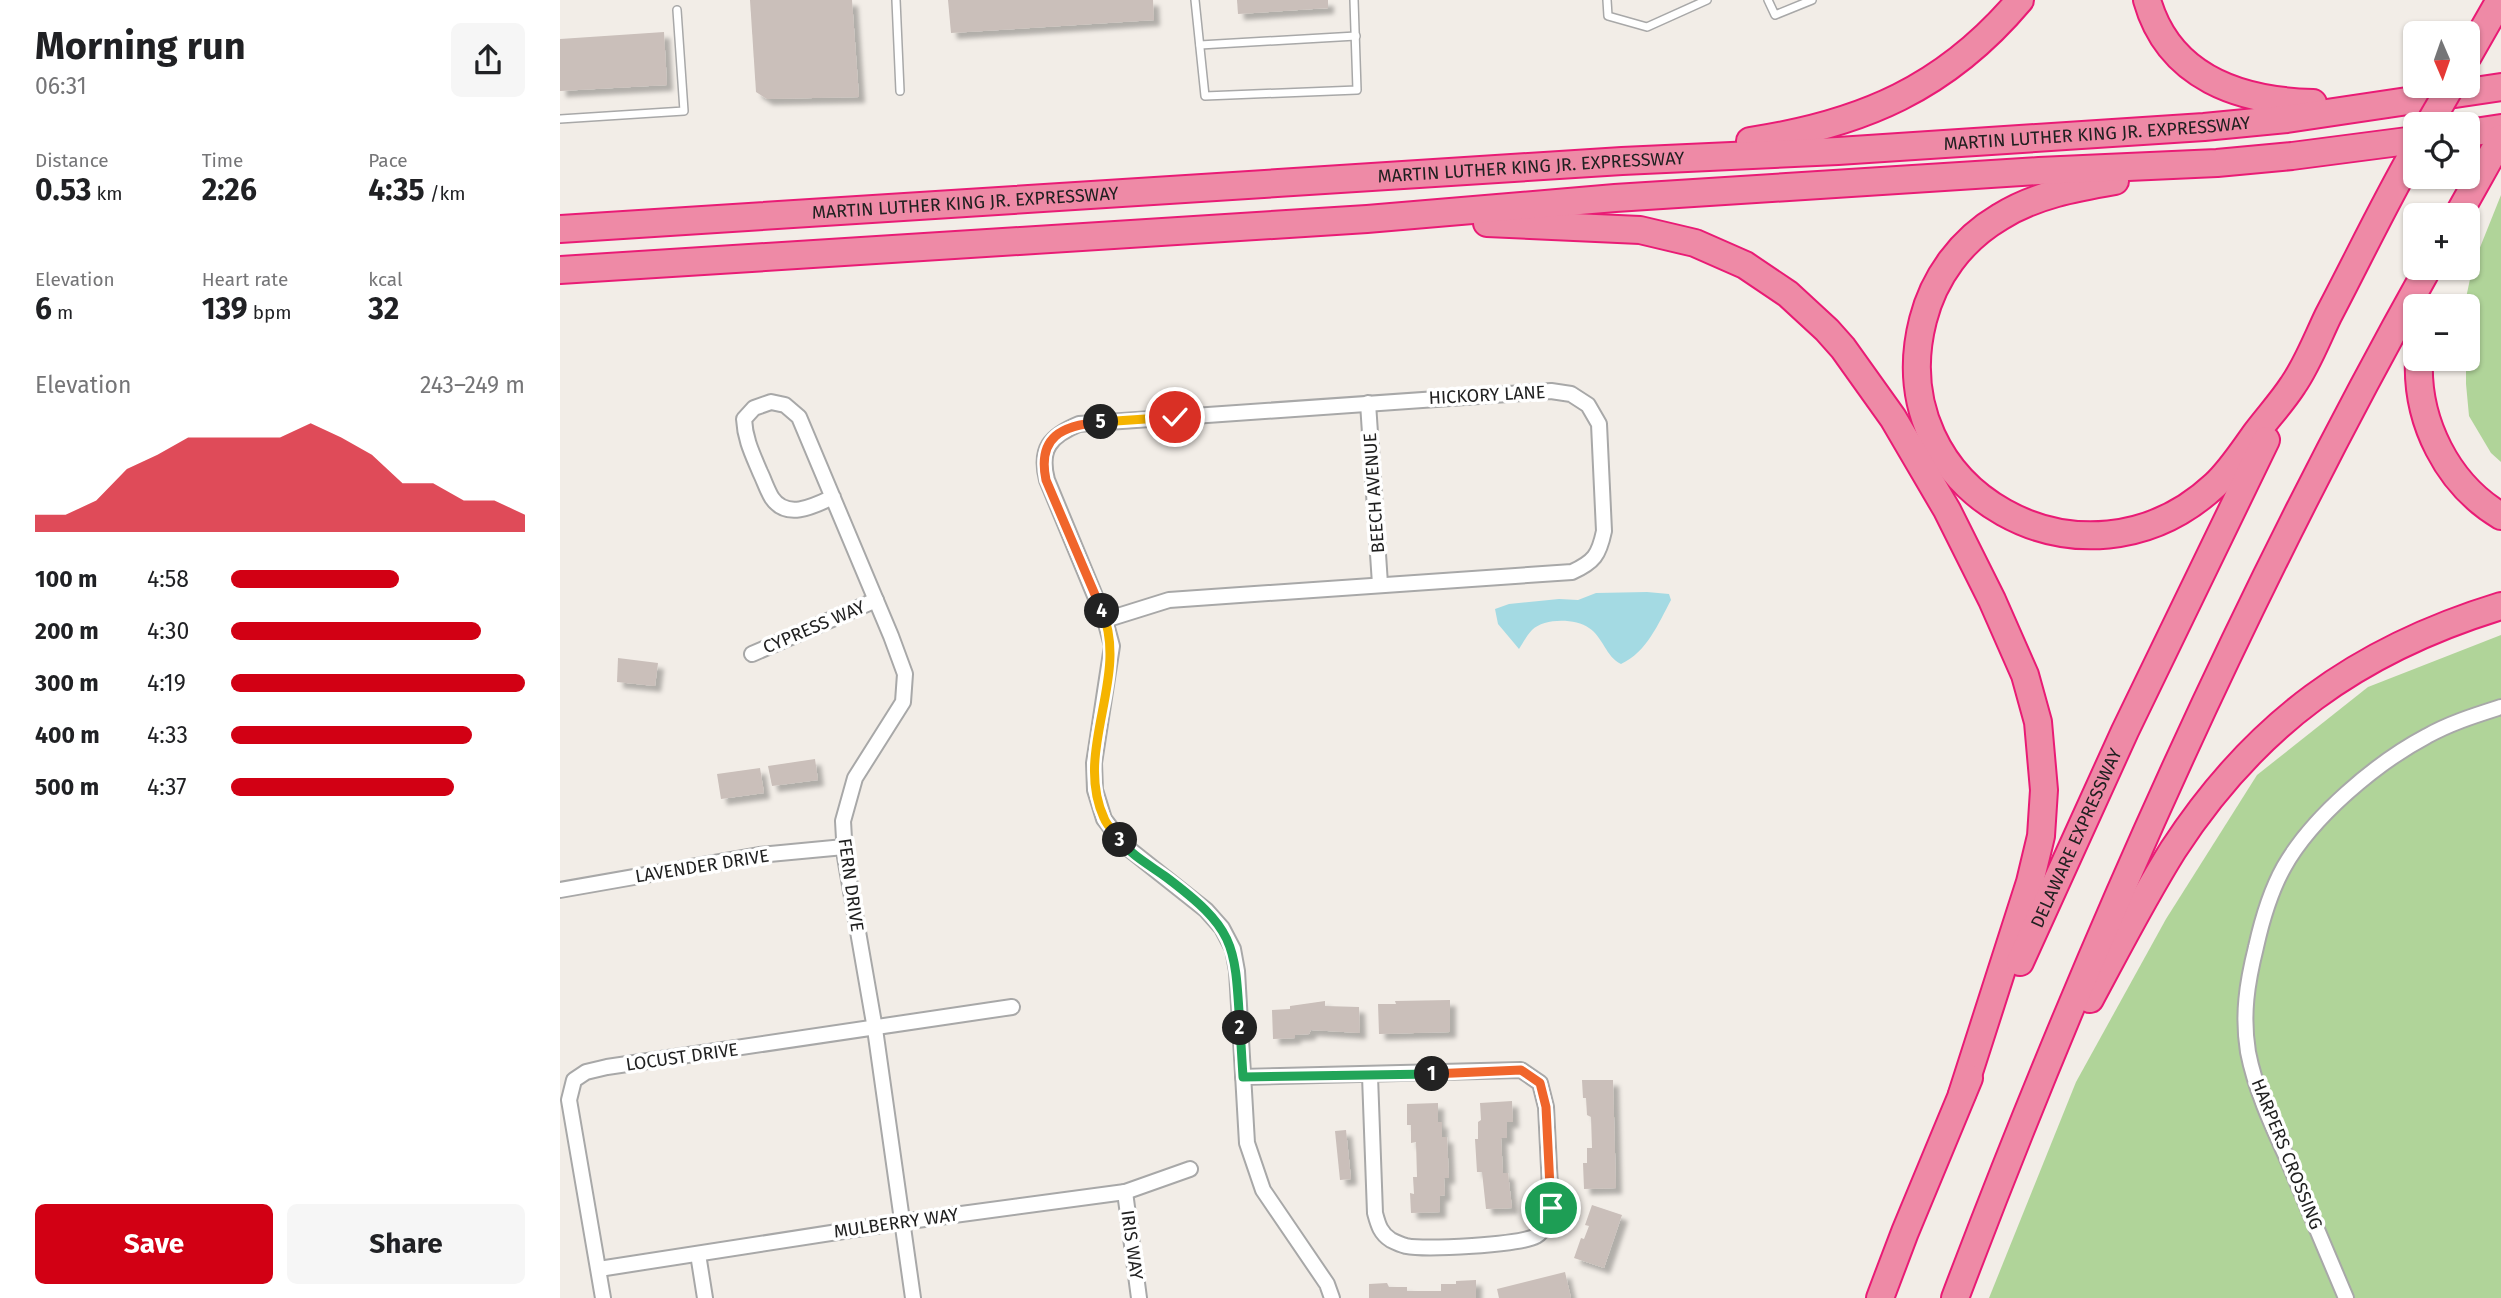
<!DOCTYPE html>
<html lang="en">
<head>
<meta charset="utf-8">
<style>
	:root { --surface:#fff; --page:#f6f6f6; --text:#202124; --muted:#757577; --accent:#d20014 }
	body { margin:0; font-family:"Fira Sans",sans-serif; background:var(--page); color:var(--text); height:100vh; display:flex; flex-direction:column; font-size:26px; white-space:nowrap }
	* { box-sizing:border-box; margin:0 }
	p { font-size:23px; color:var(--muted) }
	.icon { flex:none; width:38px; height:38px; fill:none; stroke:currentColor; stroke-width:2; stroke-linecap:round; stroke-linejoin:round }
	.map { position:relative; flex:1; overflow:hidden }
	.details { display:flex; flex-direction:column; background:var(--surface); width:560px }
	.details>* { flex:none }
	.needle { width:46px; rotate:178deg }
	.buttons { position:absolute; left:1843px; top:21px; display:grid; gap:14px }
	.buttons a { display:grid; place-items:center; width:77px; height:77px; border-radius:10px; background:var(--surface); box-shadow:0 2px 5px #0004; font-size:35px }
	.pin { position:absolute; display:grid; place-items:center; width:60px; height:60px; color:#fff; margin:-30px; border:4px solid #fff; border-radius:50%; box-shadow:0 2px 7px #0007 }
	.km { position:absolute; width:35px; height:35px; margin:-18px; border-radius:50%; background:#222; color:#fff; font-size:19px; line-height:35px; text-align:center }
	.round { display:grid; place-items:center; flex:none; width:74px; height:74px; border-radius:10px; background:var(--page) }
	.overview { display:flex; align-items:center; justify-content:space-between; height:119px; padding:0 35px }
	h1 { font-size:38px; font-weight:700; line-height:52px }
	.figures { display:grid; grid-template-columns:repeat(3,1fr); gap:10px; height:119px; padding:7px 35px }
	.figures div { display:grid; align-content:center }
	.figures b { font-size:30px; font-weight:700 }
	.figures small { font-size:19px; font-weight:400 }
	.figures p { font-size:19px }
	.chart { height:196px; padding:14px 35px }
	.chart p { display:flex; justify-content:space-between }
	.chart svg { width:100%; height:126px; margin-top:7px; fill:var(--accent); opacity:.7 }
	.action { display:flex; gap:14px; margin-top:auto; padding:14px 35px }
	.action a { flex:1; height:80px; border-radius:10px; background:var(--accent); color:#fff; font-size:28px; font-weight:700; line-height:80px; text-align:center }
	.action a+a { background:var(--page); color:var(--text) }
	ul { padding:0 35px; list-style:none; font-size:23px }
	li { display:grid; grid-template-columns:112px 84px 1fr; align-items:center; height:52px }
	li i { height:18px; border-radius:9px; background:var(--accent) }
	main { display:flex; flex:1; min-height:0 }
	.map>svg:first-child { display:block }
	.forest { fill:#b0d499 }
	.water { fill:#a4dae3 }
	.building { fill:#cabfba; filter:url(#shadow) }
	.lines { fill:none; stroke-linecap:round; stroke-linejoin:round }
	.lane-casing { stroke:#a8a8a8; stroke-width:10 }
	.street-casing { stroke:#a8a8a8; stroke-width:18 }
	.highway-casing { stroke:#e91b75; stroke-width:30 }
	.lane { stroke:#fff; stroke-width:7 }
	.street { stroke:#fff; stroke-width:14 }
	.highway { stroke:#ee8aa6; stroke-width:26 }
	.highway-bridge-casing { stroke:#e91b75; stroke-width:30; stroke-linecap:butt }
	.highway-bridge { stroke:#ee8aa6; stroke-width:26 }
	.split-1-casing { stroke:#fff; stroke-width:14 }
	.split-2-casing { stroke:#fff; stroke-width:14 }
	.split-3-casing { stroke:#fff; stroke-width:14 }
	.split-4-casing { stroke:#fff; stroke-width:14 }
	.split-5-casing { stroke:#fff; stroke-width:14 }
	.split-6-casing { stroke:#fff; stroke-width:14 }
	.split-1 { stroke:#f0652b; stroke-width:9 }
	.split-2 { stroke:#22a559; stroke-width:9 }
	.split-3 { stroke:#22a559; stroke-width:9 }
	.split-4 { stroke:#f5b400; stroke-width:9 }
	.split-5 { stroke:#f0652b; stroke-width:9 }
	.split-6 { stroke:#f5b400; stroke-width:9 }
	.labels { text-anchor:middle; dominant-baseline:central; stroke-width:7; stroke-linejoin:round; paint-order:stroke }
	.street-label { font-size:18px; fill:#212121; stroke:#fff }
</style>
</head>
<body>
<main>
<section class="details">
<div class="overview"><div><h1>Morning run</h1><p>06:31</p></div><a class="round"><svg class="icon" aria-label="share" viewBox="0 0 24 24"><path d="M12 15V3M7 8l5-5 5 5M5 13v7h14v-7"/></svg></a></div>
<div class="figures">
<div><p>Distance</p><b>0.53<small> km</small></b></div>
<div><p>Time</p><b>2:26</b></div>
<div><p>Pace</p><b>4:35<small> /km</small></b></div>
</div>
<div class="figures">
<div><p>Elevation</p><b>6<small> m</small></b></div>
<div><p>Heart rate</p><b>139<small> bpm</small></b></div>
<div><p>kcal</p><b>32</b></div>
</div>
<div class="chart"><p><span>Elevation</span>243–249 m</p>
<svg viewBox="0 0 160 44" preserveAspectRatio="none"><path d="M0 44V38L10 38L20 33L30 22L40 17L50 11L60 11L70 11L80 11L90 6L100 11L110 17L120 27L130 27L140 33L150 33L160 38V44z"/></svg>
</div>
<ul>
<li><b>100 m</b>4:58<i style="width:57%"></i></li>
<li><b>200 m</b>4:30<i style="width:85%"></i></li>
<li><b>300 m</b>4:19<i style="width:100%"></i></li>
<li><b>400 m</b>4:33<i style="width:82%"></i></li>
<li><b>500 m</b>4:37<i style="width:76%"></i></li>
</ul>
<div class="action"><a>Save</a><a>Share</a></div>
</section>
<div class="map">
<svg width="1941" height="1298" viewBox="0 0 1941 1298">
	<defs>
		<filter id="shadow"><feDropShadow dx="6" dy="6" stdDeviation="2" flood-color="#0004"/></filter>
	</defs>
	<rect width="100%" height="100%" fill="#f2ede7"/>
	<g class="forest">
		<path d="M1941 195V462L1931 453 1909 416 1906 384V298L1913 265Z"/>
		<path d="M1941 635V1298H1429L1516 1082 1606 919 1697 775 1808 687Z"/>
	</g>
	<path class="water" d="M1087 592 1109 594 1111 600C1098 624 1087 652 1061 664 1046 657 1043 637 1029 628 1015 618 984 618 972 630 967 635 963 643 959 649L938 624 935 609 949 604 999 599 1018 600 1036 593Z"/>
	<g class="building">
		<path d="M190 0H292L299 97 207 99 196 92Z"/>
		<path d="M388 0H593L594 20 391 33Z"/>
		<path d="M677 0H768V8L678 14Z"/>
		<path d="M104 32 107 85 0 91V39Z"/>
		<path d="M58 658 98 663 95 686 57 682Z"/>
		<path d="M255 759 258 780 212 786 208 766Z"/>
		<path d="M200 768 204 793 161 799 157 774Z"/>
		<path d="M890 1000V1032L819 1034 818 1004H836L835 1001Z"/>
		<path d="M765 1001V1006L799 1007 800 1033 751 1030 749 1034 735 1035V1038L713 1039 712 1010 730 1009V1006Z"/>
		<path d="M1022 1080H1053L1056 1188 1024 1189 1023 1163H1027V1148H1032L1031 1117 1027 1115 1026 1098H1023Z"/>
		<path d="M952 1101 953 1122H947V1138H941L943 1173H948L952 1208 926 1209 922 1172H917L915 1139H918V1122L921 1120 920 1103Z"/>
		<path d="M878 1103V1122H882V1137H887L889 1178H884L885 1195 880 1196V1212L851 1213 850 1193 854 1194 853 1177H857L856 1142 851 1143V1125H847V1104Z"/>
		<path d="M786 1130 791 1179 780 1180 775 1131Z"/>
		<path d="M1032 1205 1062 1215 1044 1268 1014 1258 1021 1238 1024 1239 1029 1226 1025 1225Z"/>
		<path d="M1005 1272 1011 1298H939L937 1289Z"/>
		<path d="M916 1280V1298H809V1284L827 1283 829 1287H847V1291H881V1284H896V1281Z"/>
	</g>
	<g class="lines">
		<g class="lane-casing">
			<g id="lane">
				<path d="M336 0 340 91"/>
				<path d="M635 0 645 96 797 90 794 0"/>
				<path d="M1047 0 1048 16 1087 27 1147 0"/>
				<path d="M1208 0 1215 15 1252 0"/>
				<path d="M640 45 796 36"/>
				<path d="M0 119 124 111 117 10"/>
			</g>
		</g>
		<g class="street-casing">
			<g id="street">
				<path d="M808 403 820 584"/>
				<path d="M273 497C254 506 227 520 212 498 207 490 204 480 200 472 192 453 185 439 184 419L194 408 211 402 225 405 239 417 331 636 345 674 343 702 295 778 283 821 285 857 315 1029 353 1298"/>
				<path d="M545 620 609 600 1012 572C1034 562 1039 555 1044 531L1039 424 1028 405 1011 394 991 391 519 424C490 436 479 449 487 480L545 620 552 646 534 763 535 790 544 819 564 845 646 910 662 928 673 949 677 971 687 1143 703 1190 767 1284 772 1298"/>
				<path d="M192 654 316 600"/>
				<path d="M0 890 199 855 284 847"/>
				<path d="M683 1077 961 1070 980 1083 986 1107 991 1208C989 1218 986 1230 976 1236 960 1245 866 1250 846 1246 842 1245 835 1242 831 1240 820 1233 818 1224 815 1213L810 1076"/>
				<path d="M565 1192 579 1298"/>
				<path d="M138 1254 145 1298"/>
				<path d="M39 1269 342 1222 565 1192 630 1169"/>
				<path d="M43 1298 9 1100 14 1080 26 1072 47 1067 452 1007"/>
				<path d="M1786 1298C1766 1251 1746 1204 1726 1156 1711 1123 1695 1088 1688 1052 1682 1015 1687 983 1696 947 1702 920 1710 892 1724 867 1752 817 1816 763 1867 736 1890 723 1916 715 1941 707"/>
			</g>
		</g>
		<g class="highway-casing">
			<g id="highway">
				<path d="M1587 0C1609 78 1680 101 1753 103"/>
				<path d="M1908 56 1940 0"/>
				<path d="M1908 133 1941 128"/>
				<path d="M1190 141C1302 124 1386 88 1460 0"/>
				<path d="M1555 181C1515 188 1475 195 1440 217 1401 240 1374 277 1363 320 1319 492 1525 606 1655 485 1671 470 1683 451 1696 433 1708 417 1722 402 1733 385 1747 365 1757 339 1768 316 1797 261 1824 204 1855 150"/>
				<path d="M1898 215 1941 138"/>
				<path d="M927 223 1080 230 1135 243 1185 265 1228 294 1267 330 1283 348 1333 418 1387 510 1432 600 1465 675 1478 722 1484 790 1481 836 1470 882 1402 1094"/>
				<path id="s1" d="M0 229 1062 161 1278 151 1644 127 1727 119 1941 87"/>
				<path d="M0 270 807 219 1055 198 1479 171 1657 163 1732 156 1855 140"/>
				<path d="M1859 359C1856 421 1887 484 1941 516"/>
				<path id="s2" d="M1460 962 1565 731 1706 440"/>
				<path d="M1530 999C1557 949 1583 898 1613 850 1695 724 1797 650 1941 606"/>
				<path d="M1320 1298 1345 1232 1409 1078"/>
				<path d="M1395 1298C1529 945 1683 598 1868 268"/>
			</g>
		</g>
		<use href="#lane" class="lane"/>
		<use href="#street" class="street"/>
		<use href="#highway" class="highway"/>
		<g class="highway-bridge-casing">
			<path id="highway-bridge" d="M1869 124 1891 86"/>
		</g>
		<use href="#highway-bridge" class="highway-bridge"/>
	</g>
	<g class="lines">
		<g class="split-1-casing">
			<path id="split-1" d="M872 1074 961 1070 980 1083 986 1107 991 1208"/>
		</g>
		<g class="split-2-casing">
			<path id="split-2" d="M680 1028 683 1077 872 1074"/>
		</g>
		<g class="split-3-casing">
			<path id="split-3" d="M560 840C571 855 591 866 606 877 676 930 675 943 680 1028"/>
		</g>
		<g class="split-4-casing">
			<path id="split-4" d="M542 611C570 677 513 751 544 818 547 826 555 833 560 840"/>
		</g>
		<g class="split-5-casing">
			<path id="split-5" d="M541 422C502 425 477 437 486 480L542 611"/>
		</g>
		<g class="split-6-casing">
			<path id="split-6" d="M541 422 615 417"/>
		</g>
		<use href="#split-1" class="split-1"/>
		<use href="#split-2" class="split-2"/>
		<use href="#split-3" class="split-3"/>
		<use href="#split-4" class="split-4"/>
		<use href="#split-5" class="split-5"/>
		<use href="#split-6" class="split-6"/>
	</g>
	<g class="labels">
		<g class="street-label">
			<text stroke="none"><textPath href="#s1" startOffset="1540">MARTIN LUTHER KING JR. EXPRESSWAY</textPath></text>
			<text stroke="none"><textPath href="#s1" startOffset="973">MARTIN LUTHER KING JR. EXPRESSWAY</textPath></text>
			<text stroke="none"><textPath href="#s1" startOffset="406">MARTIN LUTHER KING JR. EXPRESSWAY</textPath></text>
			<text transform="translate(927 395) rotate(-3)">HICKORY LANE</text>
			<text transform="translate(814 493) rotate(-94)">BEECH AVENUE</text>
			<text transform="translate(254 627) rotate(-23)">CYPRESS WAY</text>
			<text stroke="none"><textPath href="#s2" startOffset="136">DELAWARE EXPRESSWAY</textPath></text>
			<text transform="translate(142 866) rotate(-9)">LAVENDER DRIVE</text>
			<text transform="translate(291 885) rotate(82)">FERN DRIVE</text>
			<text transform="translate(122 1057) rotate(-8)">LOCUST DRIVE</text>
			<text transform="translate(1727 1154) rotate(68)">HARPERS CROSSING</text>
			<text transform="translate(336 1223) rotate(-8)">MULBERRY WAY</text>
			<text transform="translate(572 1245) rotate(82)">IRIS WAY</text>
		</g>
	</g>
</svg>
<div class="buttons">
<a><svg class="needle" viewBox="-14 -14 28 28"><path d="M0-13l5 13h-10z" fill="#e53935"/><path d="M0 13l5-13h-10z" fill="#757577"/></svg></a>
<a><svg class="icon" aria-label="locate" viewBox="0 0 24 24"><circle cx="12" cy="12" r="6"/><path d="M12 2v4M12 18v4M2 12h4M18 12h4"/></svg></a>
<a>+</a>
<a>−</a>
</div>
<div class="pin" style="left:991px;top:1208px;background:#1e9e55"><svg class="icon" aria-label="arrive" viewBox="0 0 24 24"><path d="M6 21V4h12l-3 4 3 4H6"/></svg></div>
<div class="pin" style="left:615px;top:417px;background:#d93025"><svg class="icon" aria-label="check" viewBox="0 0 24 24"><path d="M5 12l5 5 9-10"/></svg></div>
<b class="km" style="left:872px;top:1074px">1</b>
<b class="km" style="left:680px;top:1028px">2</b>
<b class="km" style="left:560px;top:840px">3</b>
<b class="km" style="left:542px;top:611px">4</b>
<b class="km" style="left:541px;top:422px">5</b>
</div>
</main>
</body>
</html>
